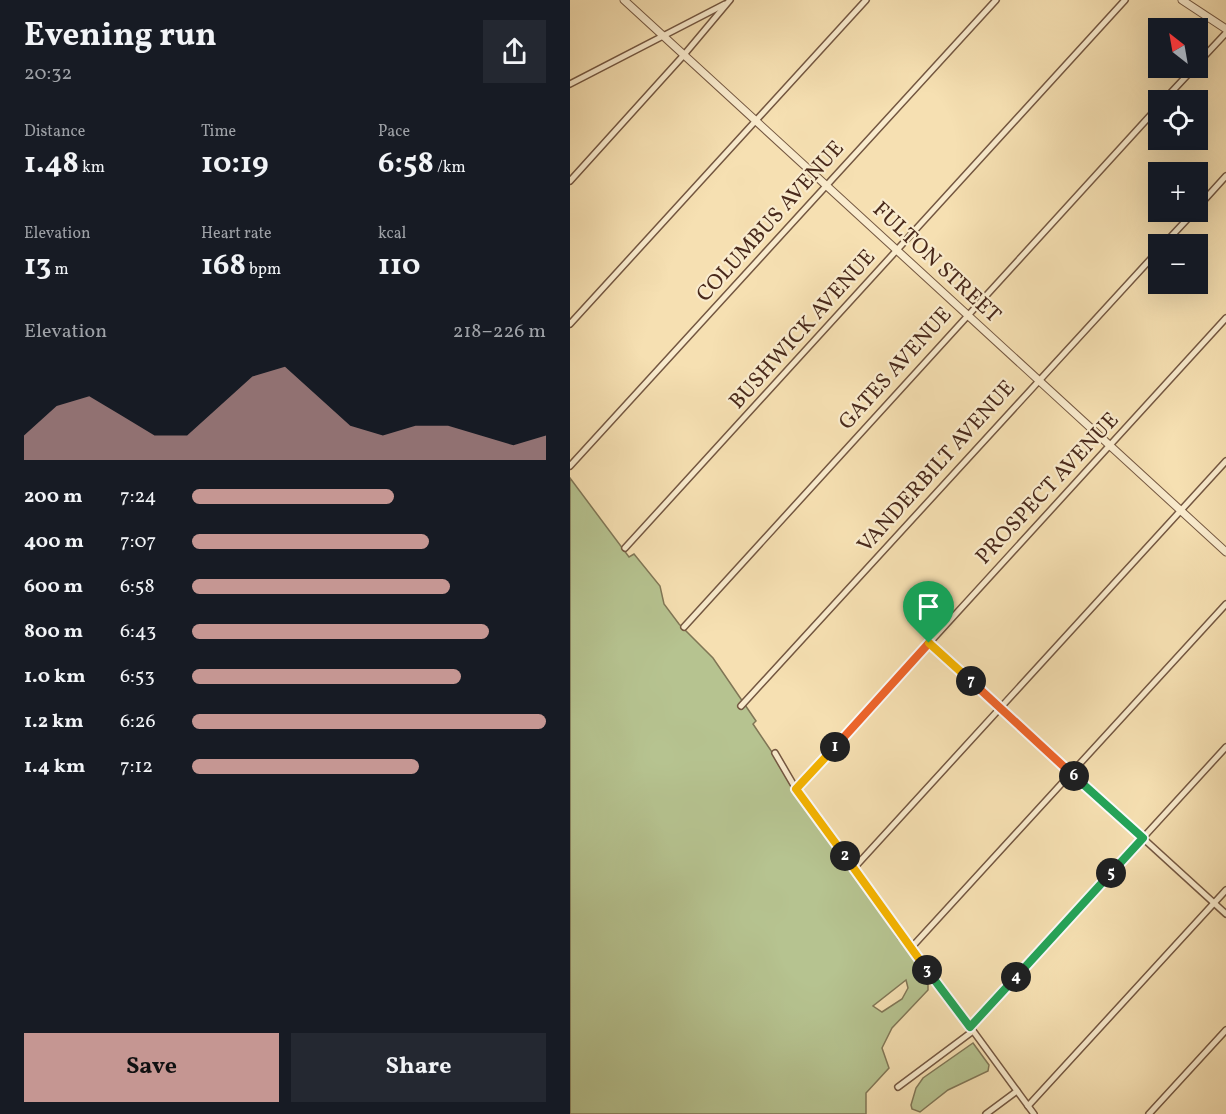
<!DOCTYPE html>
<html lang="en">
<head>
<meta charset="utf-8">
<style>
	:root { --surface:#171b24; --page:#242831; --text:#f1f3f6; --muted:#9ea1a6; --accent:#c59692 }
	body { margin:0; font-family:Vollkorn,serif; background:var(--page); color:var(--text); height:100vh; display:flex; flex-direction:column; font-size:22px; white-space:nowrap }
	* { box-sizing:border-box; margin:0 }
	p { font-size:20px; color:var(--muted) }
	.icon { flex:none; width:33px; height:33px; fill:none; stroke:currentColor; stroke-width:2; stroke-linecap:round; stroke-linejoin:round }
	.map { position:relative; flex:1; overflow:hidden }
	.sheet { display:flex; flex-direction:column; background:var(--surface); width:570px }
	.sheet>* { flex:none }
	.needle { width:39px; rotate:329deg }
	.fabs { position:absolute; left:578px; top:18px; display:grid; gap:12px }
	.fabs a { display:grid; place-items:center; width:60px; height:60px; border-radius:0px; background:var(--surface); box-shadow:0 6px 24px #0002; font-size:30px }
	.pin { position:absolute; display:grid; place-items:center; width:51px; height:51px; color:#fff; margin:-62px -26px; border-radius:50% 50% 50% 0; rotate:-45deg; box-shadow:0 0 6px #0007 }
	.pin .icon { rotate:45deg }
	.km { position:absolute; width:30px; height:30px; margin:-15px; border-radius:50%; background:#222; color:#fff; font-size:16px; line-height:30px; text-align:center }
	.round { display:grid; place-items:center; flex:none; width:63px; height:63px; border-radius:0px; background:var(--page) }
	.summary { display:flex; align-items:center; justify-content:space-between; height:102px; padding:0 24px }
	h1 { font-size:33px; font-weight:700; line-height:45px }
	.metrics { display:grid; grid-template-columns:repeat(3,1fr); gap:9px; height:102px; padding:6px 24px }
	.metrics div { display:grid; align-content:center }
	.metrics b { font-size:30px; font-weight:700 }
	.metrics small { font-size:16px; font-weight:400 }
	.metrics p { font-size:16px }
	.chart { height:168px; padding:12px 24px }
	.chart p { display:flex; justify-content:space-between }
	.chart svg { width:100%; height:108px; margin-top:6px; fill:var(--accent); opacity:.7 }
	.action { display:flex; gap:12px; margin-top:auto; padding:12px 24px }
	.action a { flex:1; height:69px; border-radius:0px; background:var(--accent); color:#111; font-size:24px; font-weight:700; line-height:69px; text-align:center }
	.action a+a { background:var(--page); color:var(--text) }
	ul { padding:0 24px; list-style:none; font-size:20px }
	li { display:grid; grid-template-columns:96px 72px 1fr; align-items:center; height:45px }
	li i { height:15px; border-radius:8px; background:var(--accent) }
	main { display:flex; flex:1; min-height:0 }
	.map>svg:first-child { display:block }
	.green { fill:#b6c390; stroke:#807656; stroke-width:1.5; fill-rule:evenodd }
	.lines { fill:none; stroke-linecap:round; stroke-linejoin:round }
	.minor-casing { stroke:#745741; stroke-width:8 }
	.tertiary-casing { stroke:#745741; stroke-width:9 }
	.minor { stroke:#f9ebcd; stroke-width:5 }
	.tertiary { stroke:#f9ebcd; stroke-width:7 }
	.split-1-casing { stroke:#fff; stroke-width:12 }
	.split-2-casing { stroke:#fff; stroke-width:12 }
	.split-3-casing { stroke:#fff; stroke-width:12 }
	.split-4-casing { stroke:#fff; stroke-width:12 }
	.split-5-casing { stroke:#fff; stroke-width:12 }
	.split-6-casing { stroke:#fff; stroke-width:12 }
	.split-7-casing { stroke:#fff; stroke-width:12 }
	.split-8-casing { stroke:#fff; stroke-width:12 }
	.split-1 { stroke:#f0652b; stroke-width:8 }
	.split-2 { stroke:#f5b400; stroke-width:8 }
	.split-3 { stroke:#f5b400; stroke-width:8 }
	.split-4 { stroke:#22a559; stroke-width:8 }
	.split-5 { stroke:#22a559; stroke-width:8 }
	.split-6 { stroke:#22a559; stroke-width:8 }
	.split-7 { stroke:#f0652b; stroke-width:8 }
	.split-8 { stroke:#f5b400; stroke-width:8 }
	.labels { text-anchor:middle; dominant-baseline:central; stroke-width:4.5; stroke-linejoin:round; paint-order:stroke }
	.street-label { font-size:22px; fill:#49291b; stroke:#f9ebcd }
</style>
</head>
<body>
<main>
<section class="sheet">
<div class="summary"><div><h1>Evening run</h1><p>20:32</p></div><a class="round"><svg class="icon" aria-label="share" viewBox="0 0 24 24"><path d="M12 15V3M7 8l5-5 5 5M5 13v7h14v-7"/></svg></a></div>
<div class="metrics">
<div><p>Distance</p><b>1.48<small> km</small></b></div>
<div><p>Time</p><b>10:19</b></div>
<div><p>Pace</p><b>6:58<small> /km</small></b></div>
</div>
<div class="metrics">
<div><p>Elevation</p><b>13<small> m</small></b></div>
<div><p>Heart rate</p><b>168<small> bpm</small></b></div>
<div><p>kcal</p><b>110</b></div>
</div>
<div class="chart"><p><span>Elevation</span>218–226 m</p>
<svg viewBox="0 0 160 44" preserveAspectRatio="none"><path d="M0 44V34L10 22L20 18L30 26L40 34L50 34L60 22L70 10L80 6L90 18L100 30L110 34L120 30L130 30L140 34L150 38L160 34V44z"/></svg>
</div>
<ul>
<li><b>200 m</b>7:24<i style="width:57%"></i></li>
<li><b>400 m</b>7:07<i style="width:67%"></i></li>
<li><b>600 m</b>6:58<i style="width:73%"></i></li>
<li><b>800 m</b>6:43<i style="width:84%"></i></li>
<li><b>1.0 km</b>6:53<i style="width:76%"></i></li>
<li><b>1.2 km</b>6:26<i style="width:100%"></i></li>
<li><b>1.4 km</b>7:12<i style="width:64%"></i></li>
</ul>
<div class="action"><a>Save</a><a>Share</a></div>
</section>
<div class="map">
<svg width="656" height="1114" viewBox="0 0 656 1114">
	<rect width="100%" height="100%" fill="#f6e0b2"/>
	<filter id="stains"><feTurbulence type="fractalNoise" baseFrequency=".00333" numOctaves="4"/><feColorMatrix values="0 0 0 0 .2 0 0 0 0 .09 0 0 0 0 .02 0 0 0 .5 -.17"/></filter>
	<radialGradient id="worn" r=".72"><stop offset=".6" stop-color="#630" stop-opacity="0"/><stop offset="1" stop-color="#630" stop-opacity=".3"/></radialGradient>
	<g class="green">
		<path d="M0 478 59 557 64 554 90 586 94 604 109 624 143 658 186 721 183 724 328 939 329 935 358 974V990L322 1028 312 1048 319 1068 296 1093V1114H0ZM336 980 338 988 332 999 312 1012 303 1006Z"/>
		<path d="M403 1043 419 1065 418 1071 378 1090 350 1112 342 1109 341 1105 346 1088 353 1078Z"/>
	</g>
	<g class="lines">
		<g class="minor-casing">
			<g id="minor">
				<path d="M627 64 656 33"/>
				<path d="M0 84 155 4"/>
				<path d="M594 100 624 68"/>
				<path d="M0 181 113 56 160 0"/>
				<path d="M627 208 656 176"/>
				<path d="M594 244 624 212"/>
				<path d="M0 324 296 0"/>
				<path d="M0 466 426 0"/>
				<path d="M55 548 555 0"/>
				<path d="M114 627 588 107"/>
				<path d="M359 643 656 914"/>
				<path d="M171 706 588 251"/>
				<path d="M205 753 226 789 464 1114"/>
				<path d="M226 789 656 318"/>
				<path d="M284 868 656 461"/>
				<path d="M341 948 656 604"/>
				<path d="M400 1027 656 747"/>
				<path d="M328 1087 403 1031"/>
				<path d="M458 1106 656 890"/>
				<path d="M416 1114 447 1091"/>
				<path d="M579 1114 656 1030"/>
			</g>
		</g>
		<g class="tertiary-casing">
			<g id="tertiary">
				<path d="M54 0 656 552"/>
				<path d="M612 0 656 29"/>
			</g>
		</g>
		<use href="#minor" class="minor"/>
		<use href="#tertiary" class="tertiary"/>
	</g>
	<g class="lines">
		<g class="split-1-casing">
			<path id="split-1" d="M265 747 359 643"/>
		</g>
		<g class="split-2-casing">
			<path id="split-2" d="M265 747 226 789 275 856"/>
		</g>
		<g class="split-3-casing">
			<path id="split-3" d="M275 856 357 970"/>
		</g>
		<g class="split-4-casing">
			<path id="split-4" d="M357 970 400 1027 446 977"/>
		</g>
		<g class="split-5-casing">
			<path id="split-5" d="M446 977 541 873"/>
		</g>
		<g class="split-6-casing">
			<path id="split-6" d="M504 776 573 838 541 873"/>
		</g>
		<g class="split-7-casing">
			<path id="split-7" d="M401 681 504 776"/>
		</g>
		<g class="split-8-casing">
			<path id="split-8" d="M359 643 401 681"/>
		</g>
		<use href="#split-1" class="split-1"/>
		<use href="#split-2" class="split-2"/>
		<use href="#split-3" class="split-3"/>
		<use href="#split-4" class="split-4"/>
		<use href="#split-5" class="split-5"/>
		<use href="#split-6" class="split-6"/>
		<use href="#split-7" class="split-7"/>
		<use href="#split-8" class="split-8"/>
	</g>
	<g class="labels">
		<g class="street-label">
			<text transform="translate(201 222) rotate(-48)">COLUMBUS AVENUE</text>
			<text transform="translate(366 263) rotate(43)">FULTON STREET</text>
			<text transform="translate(233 330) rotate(-48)">BUSHWICK AVENUE</text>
			<text transform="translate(326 369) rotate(-48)">GATES AVENUE</text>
			<text transform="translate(367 467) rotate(-48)">VANDERBILT AVENUE</text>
			<text transform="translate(478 489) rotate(-47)">PROSPECT AVENUE</text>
		</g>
	</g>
	<rect width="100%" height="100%" filter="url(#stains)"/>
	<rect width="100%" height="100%" fill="url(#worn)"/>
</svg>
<div class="fabs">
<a><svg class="needle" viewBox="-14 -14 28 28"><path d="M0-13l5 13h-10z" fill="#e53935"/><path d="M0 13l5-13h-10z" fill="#9ea1a6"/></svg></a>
<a><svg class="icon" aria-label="locate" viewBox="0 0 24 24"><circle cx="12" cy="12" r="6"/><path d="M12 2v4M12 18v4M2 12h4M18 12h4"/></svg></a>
<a>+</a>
<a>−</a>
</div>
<div class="pin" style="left:359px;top:643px;background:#1e9e55"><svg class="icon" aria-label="arrive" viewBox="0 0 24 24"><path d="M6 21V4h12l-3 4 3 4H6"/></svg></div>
<b class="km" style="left:265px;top:747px">1</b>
<b class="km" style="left:275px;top:856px">2</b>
<b class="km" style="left:357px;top:970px">3</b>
<b class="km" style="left:446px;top:977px">4</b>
<b class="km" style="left:541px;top:873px">5</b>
<b class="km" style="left:504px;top:776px">6</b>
<b class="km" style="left:401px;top:681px">7</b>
</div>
</main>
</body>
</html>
